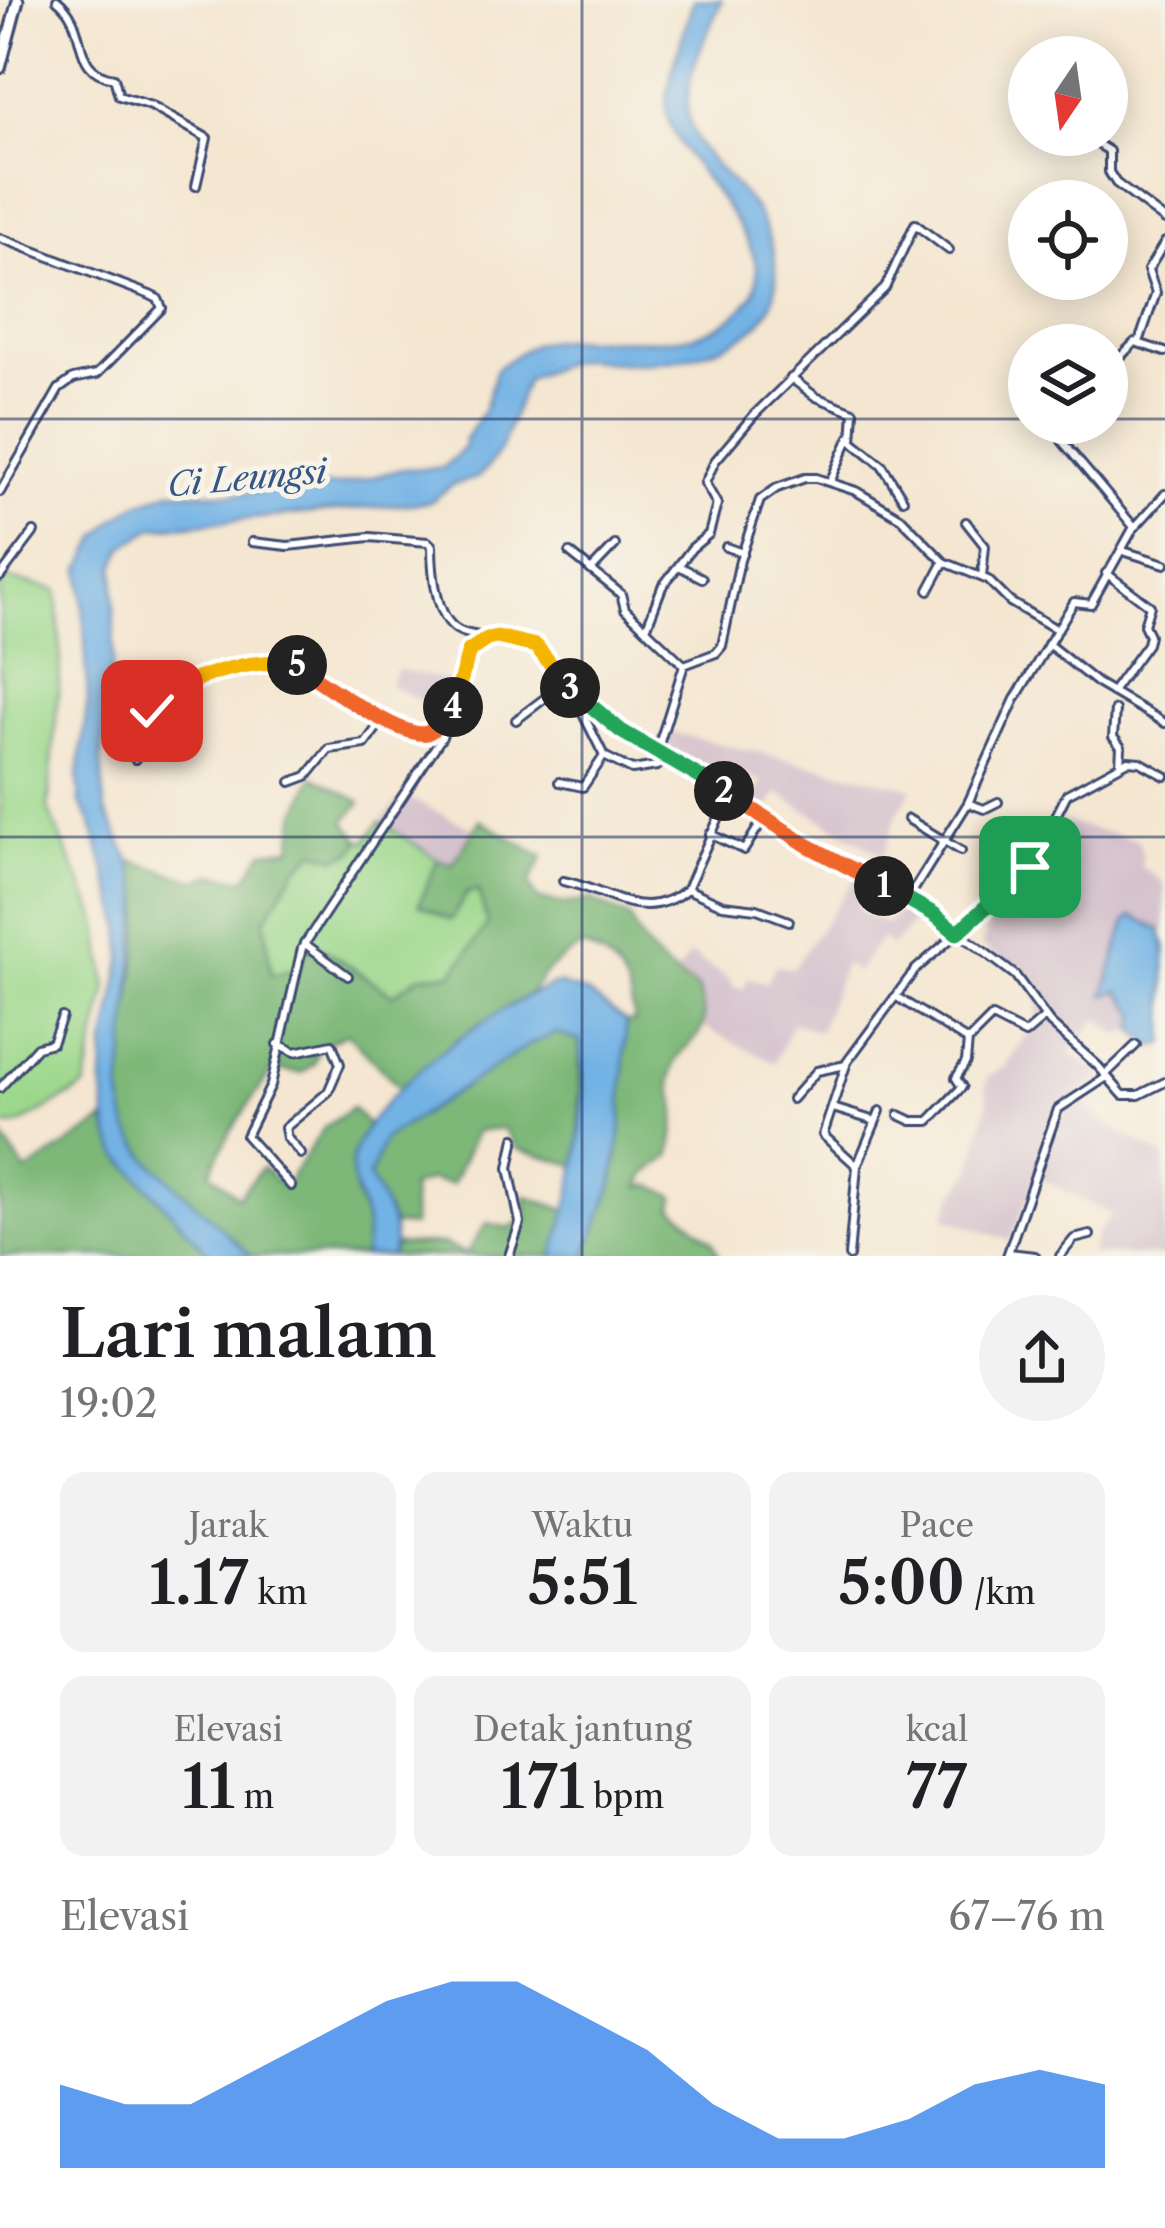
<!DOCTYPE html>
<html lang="id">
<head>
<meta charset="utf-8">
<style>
	:root { --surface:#fff; --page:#f2f2f2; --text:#202124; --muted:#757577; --accent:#1a73e8 }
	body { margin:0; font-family:"Libre Caslon Text",serif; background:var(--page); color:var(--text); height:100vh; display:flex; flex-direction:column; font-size:45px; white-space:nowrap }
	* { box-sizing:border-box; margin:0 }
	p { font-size:39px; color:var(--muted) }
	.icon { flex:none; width:66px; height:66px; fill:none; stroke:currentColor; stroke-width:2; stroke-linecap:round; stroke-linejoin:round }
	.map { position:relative; height:1256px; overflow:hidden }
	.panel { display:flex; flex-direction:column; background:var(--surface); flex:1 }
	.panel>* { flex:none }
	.needle { width:78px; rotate:193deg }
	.fabs { position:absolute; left:1008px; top:36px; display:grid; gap:24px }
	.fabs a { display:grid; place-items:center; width:120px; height:120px; border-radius:50%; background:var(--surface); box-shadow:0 6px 30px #0003; font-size:60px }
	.pin { position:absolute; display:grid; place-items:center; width:102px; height:102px; color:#fff; margin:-51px; border-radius:24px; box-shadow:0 6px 18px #0006 }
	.km { position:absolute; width:60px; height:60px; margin:-30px; border-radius:50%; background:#222; color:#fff; font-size:33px; line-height:60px; text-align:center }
	.round { display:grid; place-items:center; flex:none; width:126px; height:126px; border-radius:63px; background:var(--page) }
	.head { display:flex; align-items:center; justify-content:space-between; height:204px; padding:0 60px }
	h1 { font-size:66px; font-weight:600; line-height:90px }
	.figures { display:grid; grid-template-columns:repeat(3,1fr); gap:18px; height:204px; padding:12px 60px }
	.figures div { display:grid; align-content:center; border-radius:24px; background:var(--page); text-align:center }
	.figures b { font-size:60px; font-weight:600 }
	.figures small { font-size:33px; font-weight:400 }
	.figures p { font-size:33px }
	.chart { height:336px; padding:24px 60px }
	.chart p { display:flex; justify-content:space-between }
	.chart svg { width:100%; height:216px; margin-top:12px; fill:var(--accent); opacity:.7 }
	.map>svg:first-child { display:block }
	.industrial { fill:#d1bdca }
	.green { fill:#9cd88c; stroke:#5c8475; stroke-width:3 }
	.forest { fill:#7db878; stroke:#4c746b; stroke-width:3 }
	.water { fill:#72b2e5; stroke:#4670a2; stroke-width:3 }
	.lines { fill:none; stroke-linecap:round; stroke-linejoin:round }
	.street-casing { stroke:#3c4a6f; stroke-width:12 }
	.primary-casing { stroke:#3c4a6f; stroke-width:15 }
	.street { stroke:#fff; stroke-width:6 }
	.primary { stroke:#fff; stroke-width:9 }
	.split-1-casing { stroke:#fff; stroke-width:24 }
	.split-2-casing { stroke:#fff; stroke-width:24 }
	.split-3-casing { stroke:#fff; stroke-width:24 }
	.split-4-casing { stroke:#fff; stroke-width:24 }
	.split-5-casing { stroke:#fff; stroke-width:24 }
	.split-6-casing { stroke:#fff; stroke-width:24 }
	.split-1 { stroke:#22a559; stroke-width:15 }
	.split-2 { stroke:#f0652b; stroke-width:15 }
	.split-3 { stroke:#22a559; stroke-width:15 }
	.split-4 { stroke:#f5b400; stroke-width:15 }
	.split-5 { stroke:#f0652b; stroke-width:15 }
	.split-6 { stroke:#f5b400; stroke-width:15 }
	.grid { fill:none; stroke:#1b2f5e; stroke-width:3; stroke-opacity:0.55 }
	.labels { text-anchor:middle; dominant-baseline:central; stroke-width:10; stroke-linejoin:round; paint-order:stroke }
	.water-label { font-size:33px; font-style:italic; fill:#355686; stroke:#f7f3e8 }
</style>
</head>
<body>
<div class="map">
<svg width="1165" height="1256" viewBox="0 0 1165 1256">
	<rect width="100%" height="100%" fill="#f7f3e8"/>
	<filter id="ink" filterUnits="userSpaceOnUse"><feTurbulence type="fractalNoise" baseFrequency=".00833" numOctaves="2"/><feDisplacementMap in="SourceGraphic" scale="24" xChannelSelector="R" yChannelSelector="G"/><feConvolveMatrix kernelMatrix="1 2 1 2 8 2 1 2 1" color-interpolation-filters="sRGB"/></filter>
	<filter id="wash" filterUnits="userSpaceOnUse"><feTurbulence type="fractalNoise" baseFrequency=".004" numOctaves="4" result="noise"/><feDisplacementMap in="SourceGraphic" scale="48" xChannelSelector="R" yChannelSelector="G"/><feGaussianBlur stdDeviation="2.7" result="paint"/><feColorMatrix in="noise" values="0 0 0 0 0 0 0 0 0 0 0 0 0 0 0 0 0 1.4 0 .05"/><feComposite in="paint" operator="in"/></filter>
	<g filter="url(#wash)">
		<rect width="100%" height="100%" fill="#f4e6d0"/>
		<g class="industrial">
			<path d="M397 669 456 683 442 712 389 685Z"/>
			<path d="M665 731 913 788 898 812 883 856 778 793 763 814 748 803 762 782 725 764 714 782 665 757 660 748Z"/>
			<path d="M403 795 474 830 452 865 380 822Z"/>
			<path d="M1054 820 1138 840 1143 857 1140 865 1165 884V930H1161L1113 991 1117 990 1138 1015 1134 1029 1119 1035 1098 1018 1070 1052 1102 1077 1076 1095 1105 1123 1165 1158V1256L1091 1254 1098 1232 1112 1215 1036 1176 1010 1241 945 1218 953 1197 972 1170 988 1100 985 1088 988 1076 1004 1068 1037 1020 1039 997 1019 971 981 945 1000 899 1029 874Z"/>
			<path d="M855 878 870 882 857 909 870 917 887 924 906 904 920 915 892 946 881 938 857 972 844 964 819 1032 793 1022 775 1063 705 1028 706 1010 674 977 690 954 730 980 732 986 744 989 748 977 767 983 775 965 792 969Z"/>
		</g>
		<g class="green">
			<path d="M0 577 57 590 61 660 48 809 98 921 107 987 85 1087 18 1125 0 1126Z"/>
			<path d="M380 822 438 859 420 904 479 891 489 924 453 973 419 976 393 995 324 949 297 969 271 976 265 919 296 869 316 851 336 858 353 852 360 840 366 841Z"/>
		</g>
		<g class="forest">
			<path d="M313 776 361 802 345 822 360 840 354 851 336 858 316 851 296 869 265 919 271 975 297 969 308 948 324 949 393 995 419 976 453 973 488 924 478 891 467 893 451 920 419 904 438 859 452 865 480 820 543 857 529 883 537 899 565 904 592 900 630 919C641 949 669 974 697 988 721 1048 674 1034 671 1081 670 1090 676 1099 676 1108 677 1124 673 1141 671 1156L646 1174 640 1187 652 1185 675 1197 673 1207 711 1240 719 1256H586L613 1183 621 1133 626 1022H635C628 983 622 963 583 946 561 957 543 971 531 993L457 1039 401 1089 347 1033 319 1048 314 1064 302 1073 273 1069 230 1132 210 1172 238 1197 262 1168 284 1187 324 1128 352 1108 368 1125 352 1158 355 1192 367 1224 364 1256H251C214 1221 151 1177 129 1131 105 1081 147 957 140 895 138 883 133 871 130 860L197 881 212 874 245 879 264 851 292 848 296 816Z"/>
			<path d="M556 1032 580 1041 579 1166 517 1149 504 1129 476 1131 452 1184 430 1180 411 1187 413 1226 393 1225 369 1177 384 1139 527 1046Z"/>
			<path d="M104 1121 118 1154 211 1256H0V1133L26 1172Z"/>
			<path d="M526 1196 568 1211 553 1256H390L396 1245 443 1244 466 1254 487 1223 508 1228 526 1218Z"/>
		</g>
		<g class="water">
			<path d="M693 0H722C708 33 683 77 688 114 694 159 740 180 760 218 782 260 787 313 739 338 704 357 663 364 623 363 605 362 587 357 568 362 554 366 539 374 526 380L500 450 487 468 477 478 452 485 430 502 153 528 124 547 115 565 113 658 101 759 105 810 130 860 140 894 121 1095 128 1129 149 1160 251 1256H211L118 1154 108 1130 103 1082 105 1046 123 956 121 924 113 894 91 822 80 803 78 776 88 699 81 569 98 537 114 520 137 504 170 491 233 494 342 485 403 469 443 468 464 448 465 439 484 410 496 369C508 361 521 350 534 344 545 340 559 340 571 339 633 336 708 356 750 299 786 251 679 165 667 116 661 93 687 28 693 0Z"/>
			<path d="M1133 916 1161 930 1165 948V1043L1153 1047 1134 1029 1138 1015 1119 991 1104 995 1126 921Z"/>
			<path d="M557 984 587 993 626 1022 621 1133 613 1183 586 1256H553C576 1186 589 1115 580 1041L556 1033 527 1046 384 1139 369 1177C381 1201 403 1230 390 1256H364C365 1244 368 1230 365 1219 360 1199 347 1177 353 1156 370 1093 497 1004 557 984Z"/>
		</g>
	</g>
	<g filter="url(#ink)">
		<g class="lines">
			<g class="street-casing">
				<g id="street">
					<path d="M57 0C91 27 68 71 114 78L119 96 151 106 207 138 196 186"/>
					<path d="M1083 135 1109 151V172L1116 183 1165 220"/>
					<path d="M0 238 150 295 158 299 162 308 97 374 73 379 59 389 0 492"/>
					<path d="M1139 342 1156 293 1148 270 1165 242"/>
					<path d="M1107 370 1135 342 1165 352"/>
					<path d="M791 378 816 397 854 412 852 441 882 465 903 499"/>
					<path d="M830 482 850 437"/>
					<path d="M966 522 985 546 982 577"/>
					<path d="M1135 527 1165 494"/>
					<path d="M252 542 288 546 370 537 428 542 432 546C432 568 435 618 458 630 466 635 477 634 487 639"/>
					<path d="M726 547 743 553"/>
					<path d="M1123 551 1165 564"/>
					<path d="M570 553 621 594 625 609 646 629"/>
					<path d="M679 566 702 578"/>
					<path d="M591 570 615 545"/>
					<path d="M1106 573 1150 606 1144 625 1149 635 1147 644 1112 692"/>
					<path d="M0 577 34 532"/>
					<path d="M929 590 944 562"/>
					<path d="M1048 644 1097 683 1165 723"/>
					<path d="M684 665 646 629 662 587 692 548 709 534 717 504 705 483 715 461 754 415 885 288 915 224 949 250"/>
					<path d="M577 696 667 759"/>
					<path d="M1115 710 1113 737 1121 747 1120 764"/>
					<path d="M516 720 549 695 550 679 558 671"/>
					<path d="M657 751 684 665 716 653 722 646 740 560 760 500 777 488 805 478H816L856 491 901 518 944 562 988 580 1010 602 1056 629"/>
					<path d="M135 759 154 706 163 696C196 680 255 650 292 663 317 672 359 704 383 719"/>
					<path d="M291 782 307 776 329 749 365 744 383 719 422 733 449 717"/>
					<path d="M559 782 583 787 604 756"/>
					<path d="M968 803 984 809 998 802"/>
					<path d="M908 819 961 851"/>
					<path d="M710 834 744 850 764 818"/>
					<path d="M563 881C609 890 643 925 687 889L729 795"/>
					<path d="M687 889 723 905 757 909 789 921"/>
					<path d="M908 899 968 803 1015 699 1074 602 1091 604 1134 527 1062 441 1059 431 1066 423"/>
					<path d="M304 943 348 976"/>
					<path d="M895 996 968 1041 992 1017 1025 1034 1045 1017"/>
					<path d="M278 1044 295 1052 332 1044 340 1064 328 1092 285 1128 287 1138 301 1154"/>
					<path d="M1105 1075 1136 1045"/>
					<path d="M0 1088 37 1047 52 1043 62 1017"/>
					<path d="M792 1099 817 1071 846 1065"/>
					<path d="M833 1108 875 1121"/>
					<path d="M899 1115 912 1121H929L962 1087 956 1078 966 1062 968 1041"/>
					<path d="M857 1166 880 1111"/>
					<path d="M291 1186 246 1136 271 1085 302 948 442 737 464 663 473 648 497 637 536 646 550 659 573 694 604 756 632 770 657 766 667 759 807 845 934 914 1015 975 1050 1023 1098 1066 1123 1095H1139L1165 1082"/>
					<path d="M1009 1253 1035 1256"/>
					<path d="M509 1256 520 1223 509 1168 515 1138"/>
					<path d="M849 1256 857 1166 823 1135 847 1062 915 970 1028 871 1067 794 1128 761 1140 762 1165 776"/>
					<path d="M1007 1256 1058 1109 1107 1077"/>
					<path d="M1060 1256 1074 1239 1090 1235"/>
				</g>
			</g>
			<g class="primary-casing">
				<path id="primary" d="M0 68 18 0"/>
			</g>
			<use href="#street" class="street"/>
			<use href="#primary" class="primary"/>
		</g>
	</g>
	<g class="lines" filter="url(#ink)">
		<g class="split-1-casing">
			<path id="split-1" d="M884 886 934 914 957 933 1030 867"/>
		</g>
		<g class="split-2-casing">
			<path id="split-2" d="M724 791 807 845 884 886"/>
		</g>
		<g class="split-3-casing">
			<path id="split-3" d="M570 688 621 731 724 791"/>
		</g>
		<g class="split-4-casing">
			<path id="split-4" d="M453 707 469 651 487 639 497 637 536 646 570 688"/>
		</g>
		<g class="split-5-casing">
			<path id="split-5" d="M297 665C319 681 403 740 427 733 435 730 444 721 451 716L453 707"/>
		</g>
		<g class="split-6-casing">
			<path id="split-6" d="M152 711C168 679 264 654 297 665"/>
		</g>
		<use href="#split-1" class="split-1"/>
		<use href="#split-2" class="split-2"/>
		<use href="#split-3" class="split-3"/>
		<use href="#split-4" class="split-4"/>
		<use href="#split-5" class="split-5"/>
		<use href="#split-6" class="split-6"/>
	</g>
	<path class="grid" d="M582 0V1256M0 419H1029M1107 419H1165M0 837H1165"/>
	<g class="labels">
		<g class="water-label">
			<text transform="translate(247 478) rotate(-5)">Ci Leungsi</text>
		</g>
	</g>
</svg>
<div class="fabs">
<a><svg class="needle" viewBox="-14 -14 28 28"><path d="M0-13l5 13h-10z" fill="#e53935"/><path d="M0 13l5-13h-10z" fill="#757577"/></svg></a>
<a><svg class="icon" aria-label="locate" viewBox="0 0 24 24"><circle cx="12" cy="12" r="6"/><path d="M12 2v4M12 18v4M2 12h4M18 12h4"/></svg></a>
<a><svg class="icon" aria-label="layers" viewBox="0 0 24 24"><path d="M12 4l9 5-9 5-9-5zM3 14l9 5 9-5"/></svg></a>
</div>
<div class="pin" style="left:1030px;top:867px;background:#1e9e55"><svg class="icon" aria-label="arrive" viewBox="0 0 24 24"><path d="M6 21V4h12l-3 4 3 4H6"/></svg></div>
<div class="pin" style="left:152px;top:711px;background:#d93025"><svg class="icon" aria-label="check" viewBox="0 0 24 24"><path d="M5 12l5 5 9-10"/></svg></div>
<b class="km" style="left:884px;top:886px">1</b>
<b class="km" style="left:724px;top:791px">2</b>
<b class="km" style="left:570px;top:688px">3</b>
<b class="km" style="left:453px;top:707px">4</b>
<b class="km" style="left:297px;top:665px">5</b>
</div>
<section class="panel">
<div class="head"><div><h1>Lari malam</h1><p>19:02</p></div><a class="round"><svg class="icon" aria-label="share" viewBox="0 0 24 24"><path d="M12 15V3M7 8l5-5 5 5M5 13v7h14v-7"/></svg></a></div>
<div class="figures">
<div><p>Jarak</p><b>1.17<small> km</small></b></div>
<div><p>Waktu</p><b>5:51</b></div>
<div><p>Pace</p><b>5:00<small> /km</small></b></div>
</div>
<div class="figures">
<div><p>Elevasi</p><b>11<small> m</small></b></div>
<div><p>Detak jantung</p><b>171<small> bpm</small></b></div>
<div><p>kcal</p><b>77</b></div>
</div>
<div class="chart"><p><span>Elevasi</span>67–76 m</p>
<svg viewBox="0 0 160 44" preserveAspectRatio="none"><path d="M0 44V27L10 31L20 31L30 24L40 17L50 10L60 6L70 6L80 13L90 20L100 31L110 38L120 38L130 34L140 27L150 24L160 27V44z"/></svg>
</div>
</section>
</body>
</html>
